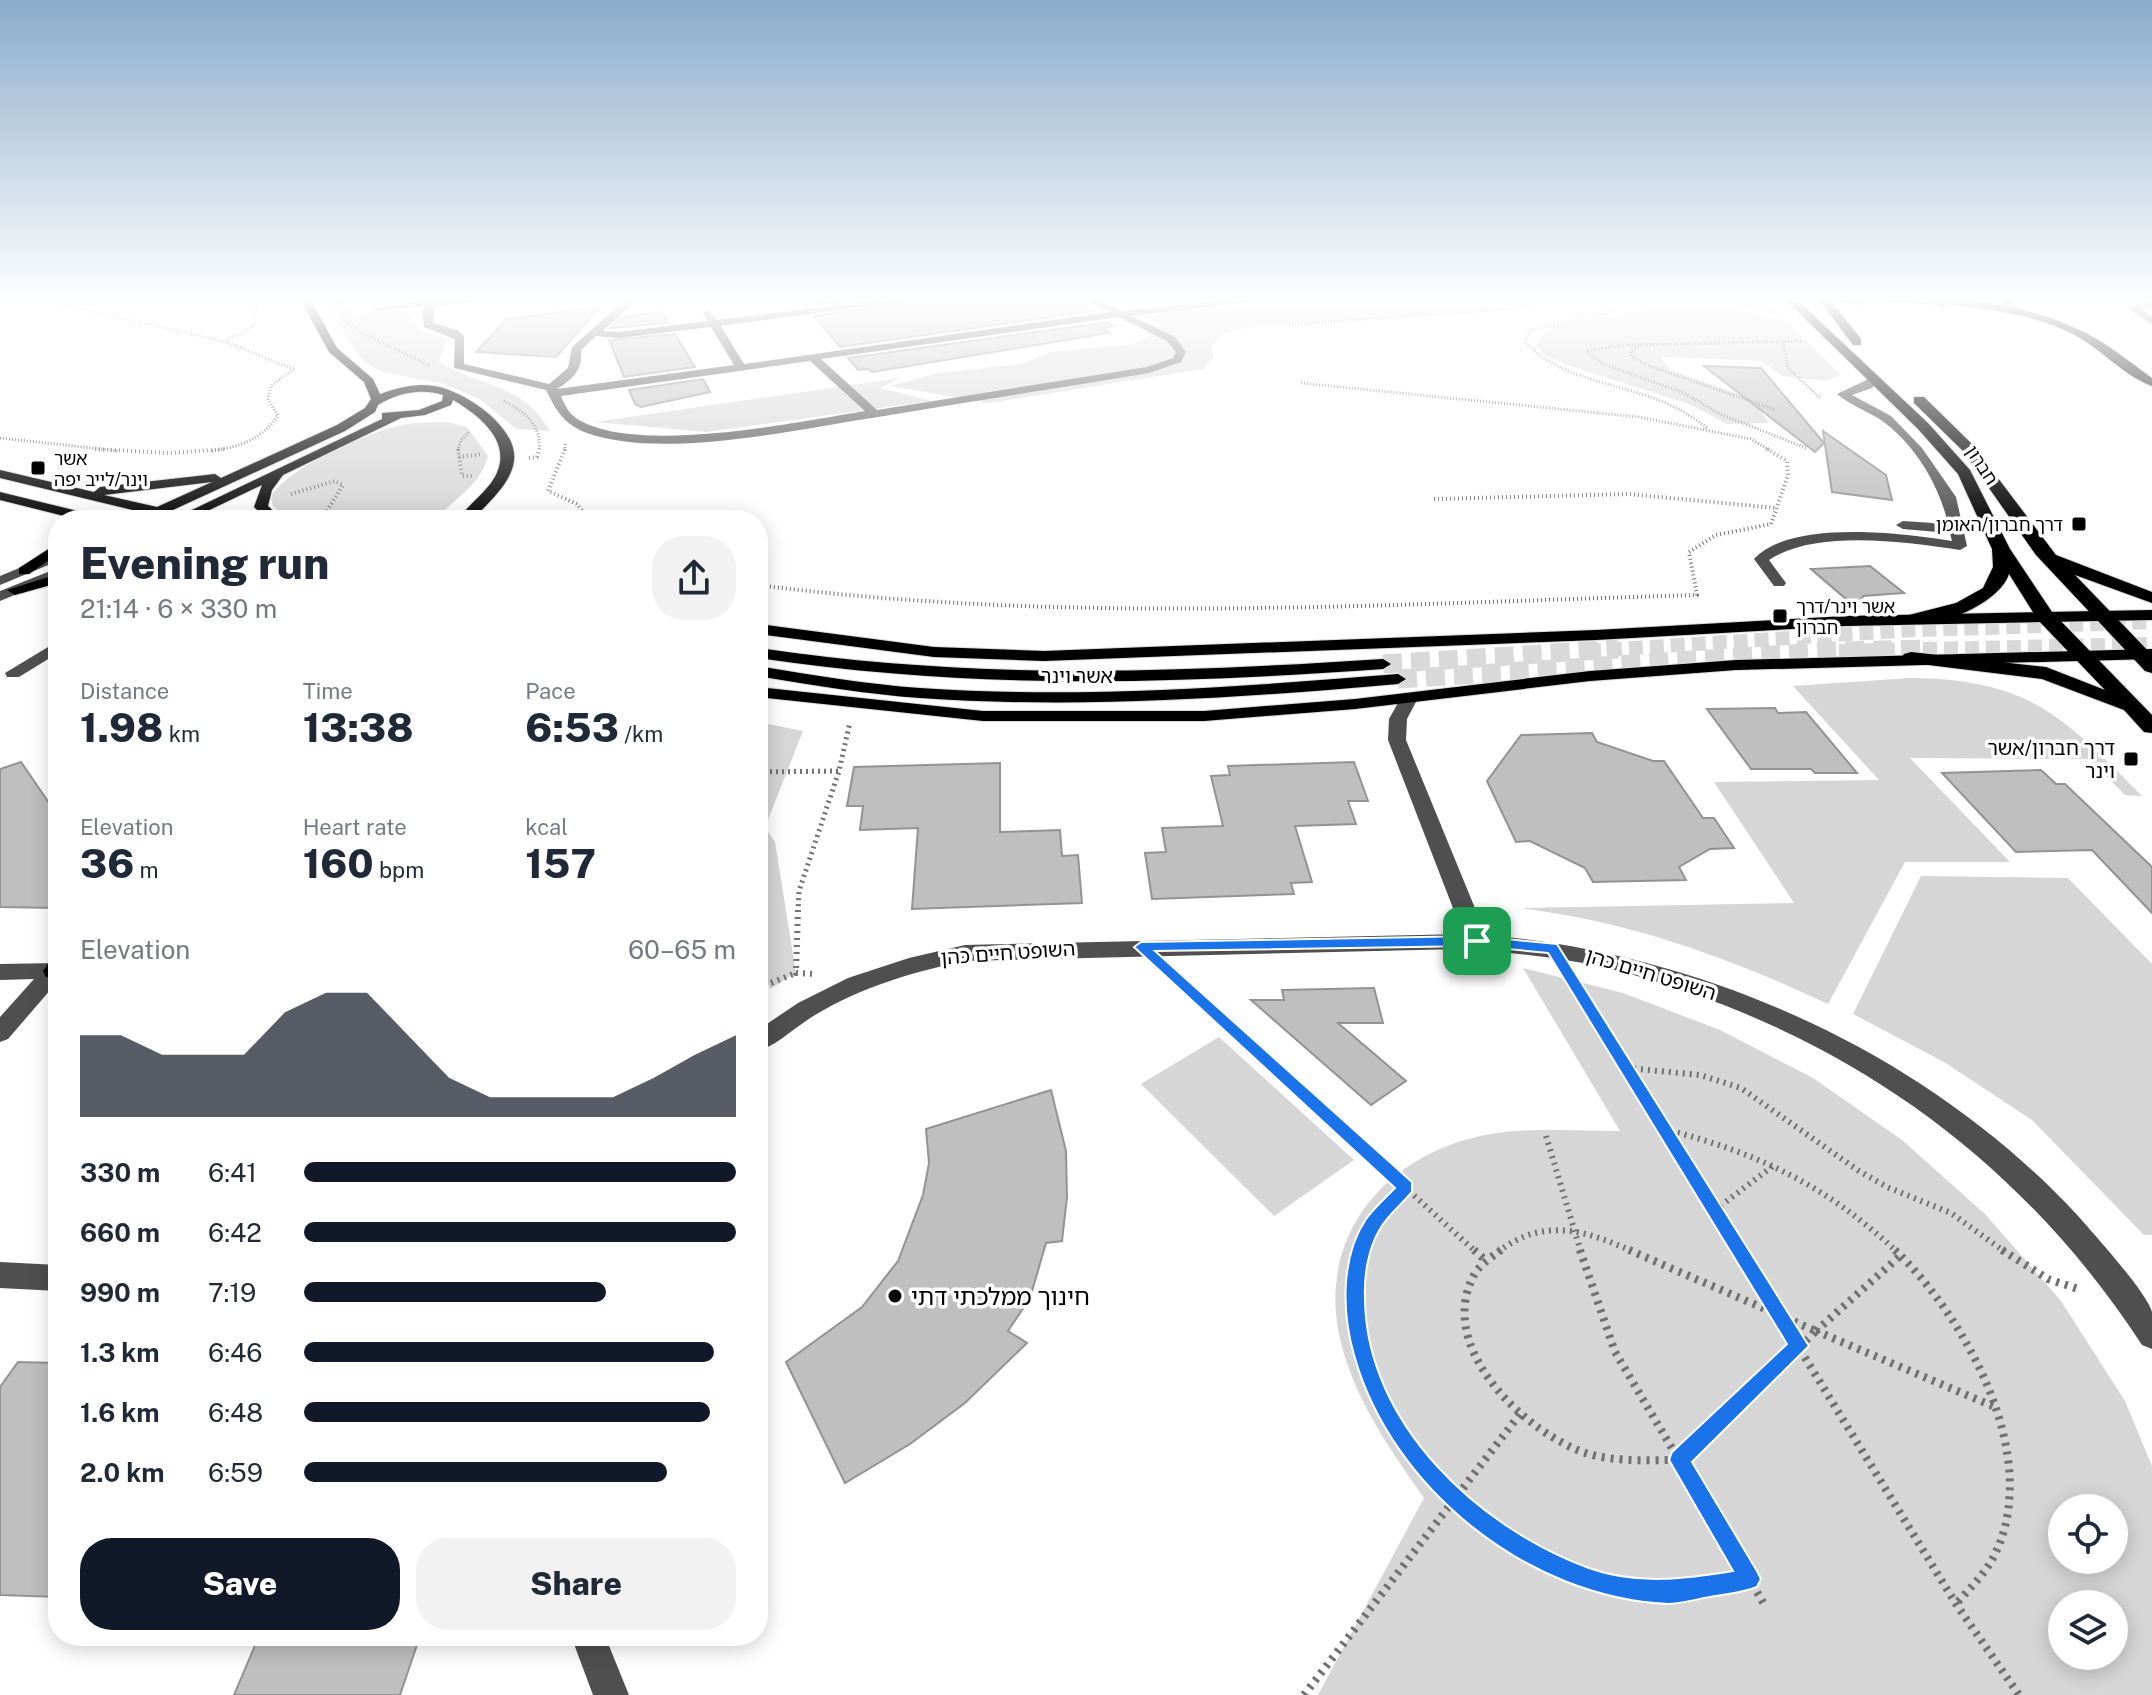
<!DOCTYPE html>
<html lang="en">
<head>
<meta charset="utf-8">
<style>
	:root { --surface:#fff; --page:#f2f2f3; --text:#1f2937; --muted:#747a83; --accent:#111827 }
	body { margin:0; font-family:"Public Sans","Noto Sans Hebrew",sans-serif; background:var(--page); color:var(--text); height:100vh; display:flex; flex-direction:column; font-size:30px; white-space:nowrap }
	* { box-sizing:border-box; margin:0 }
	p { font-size:26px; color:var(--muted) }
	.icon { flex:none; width:44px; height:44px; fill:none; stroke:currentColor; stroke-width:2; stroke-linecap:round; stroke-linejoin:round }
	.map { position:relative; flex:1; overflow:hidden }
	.side { position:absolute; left:48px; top:510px; width:720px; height:1136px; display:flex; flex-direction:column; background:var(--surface); border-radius:32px; box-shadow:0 4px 20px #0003 }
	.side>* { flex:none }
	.fabs { position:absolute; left:2048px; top:1494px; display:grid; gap:16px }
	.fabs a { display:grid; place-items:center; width:80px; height:80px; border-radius:50%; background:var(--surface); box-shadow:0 4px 20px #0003; font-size:40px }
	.pin { position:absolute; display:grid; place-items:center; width:68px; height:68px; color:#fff; margin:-34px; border-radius:16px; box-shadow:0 4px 12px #0006 }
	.round { display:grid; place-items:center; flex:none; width:84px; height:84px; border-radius:32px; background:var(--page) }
	.overview { display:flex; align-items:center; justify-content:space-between; height:136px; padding:0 32px }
	h1 { font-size:44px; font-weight:800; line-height:60px }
	.stats { display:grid; grid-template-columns:repeat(3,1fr); gap:12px; height:136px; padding:8px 32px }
	.stats div { display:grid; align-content:center }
	.stats b { font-size:40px; font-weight:800 }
	.stats small { font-size:22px; font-weight:400 }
	.stats p { font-size:22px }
	.chart { height:224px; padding:16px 32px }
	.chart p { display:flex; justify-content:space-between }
	.chart svg { width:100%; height:144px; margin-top:8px; fill:var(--accent); opacity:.7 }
	.primary-button { display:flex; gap:16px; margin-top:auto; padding:16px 32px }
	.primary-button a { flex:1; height:92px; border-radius:32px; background:var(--accent); color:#fff; font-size:32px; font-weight:800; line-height:92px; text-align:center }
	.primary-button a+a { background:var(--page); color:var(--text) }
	ul { padding:0 32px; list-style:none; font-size:26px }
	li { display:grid; grid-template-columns:128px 96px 1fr; align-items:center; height:60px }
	li i { height:20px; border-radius:10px; background:var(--accent) }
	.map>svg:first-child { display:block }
	.green { fill:#d6d6d6; fill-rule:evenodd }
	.building { fill:#bfbfbf; stroke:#939393; stroke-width:2 }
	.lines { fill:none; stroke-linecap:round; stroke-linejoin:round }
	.major-tunnel-far1 { stroke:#d9d9d9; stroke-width:14; stroke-dasharray:14 7; stroke-linecap:butt }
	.major-tunnel { stroke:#d9d9d9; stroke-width:19; stroke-dasharray:19 9; stroke-linecap:butt }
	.major-casing { stroke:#dbdbdb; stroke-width:2 }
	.highway-casing { stroke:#dbdbdb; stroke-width:2 }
	.path-far4 { stroke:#717171; stroke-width:3; stroke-dasharray:1 2; stroke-linecap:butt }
	.path-far3 { stroke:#717171; stroke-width:4; stroke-dasharray:1 3; stroke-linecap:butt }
	.path-far2 { stroke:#717171; stroke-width:5; stroke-dasharray:2 4; stroke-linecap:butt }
	.path-far1 { stroke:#717171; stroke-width:6; stroke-dasharray:2 5; stroke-linecap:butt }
	.path { stroke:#717171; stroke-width:8; stroke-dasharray:3 6; stroke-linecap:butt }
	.minor { fill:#4f4f4f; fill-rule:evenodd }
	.major { fill:#000; fill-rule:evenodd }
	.highway { fill:#000; fill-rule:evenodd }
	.route { fill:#1a73e8; stroke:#fff; stroke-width:2; fill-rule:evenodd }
	.poi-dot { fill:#000; stroke:#fff; stroke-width:3 }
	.labels { text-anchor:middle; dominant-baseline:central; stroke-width:7; stroke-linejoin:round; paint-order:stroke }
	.far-poi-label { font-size:18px; fill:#000; stroke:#fff; text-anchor:start }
	.far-street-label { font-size:18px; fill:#000; stroke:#fff }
	.street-label { font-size:20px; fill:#000; stroke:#fff }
	.poi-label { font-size:20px; fill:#000; stroke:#fff; text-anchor:end }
	.near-poi-label { font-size:24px; fill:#000; stroke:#fff; text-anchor:start }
</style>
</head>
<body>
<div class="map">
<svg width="2152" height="1695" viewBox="0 0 2152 1695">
	<rect width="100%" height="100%" fill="#fff"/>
	<g class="green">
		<path d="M320 297H351L352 315 408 309C411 334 426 330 447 340L439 362C484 389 520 381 550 431L516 429 481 400 445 384 382 372 363 361Z"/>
		<path d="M1346 297H1548L1537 304 1505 311 1256 326 1223 334 1212 345 1213 358 1203 369 989 403 890 386 938 373 1021 364 1050 352 1133 344 1160 332 1157 322 1145 317 1185 310Z"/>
		<path d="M1698 297H1762L1785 316Z"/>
		<path d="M1701 301 1786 321 1841 375 1825 381 1782 376 1762 361 1661 357 1670 370 1779 408 1762 413 1769 423 1727 424 1689 404 1564 364 1543 354 1536 345 1545 333 1559 325Z"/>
		<path d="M900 378 880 388 932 401 706 432 595 422Z"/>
		<path d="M446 422 467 427 488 456C482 483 453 501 434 520H299L285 516 273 506 271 497C288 467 369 432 402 425 416 422 431 422 446 422Z"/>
		<path d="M1910 678C2029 679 2063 716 2142 796L2125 795 2089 759 1910 758 2010 862H1905L1828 1004C1728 957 1631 922 1521 908L1794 903 1714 782 1879 780 1793 686Z"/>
		<path d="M758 722 803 731 765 827 775 842 796 973 770 989 758 954Z"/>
		<path d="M1921 876 2068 878 2152 964V1235H2144L2032 1120 1944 1062 1853 1014Z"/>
		<path d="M1523 968 1623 993 1720 1030 1813 1078 1902 1140 1985 1214 2061 1301 2125 1401 2152 1466V1695H1318L1424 1498C1390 1449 1356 1402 1341 1343 1315 1240 1382 1158 1480 1136 1527 1126 1573 1131 1620 1131ZM2062 1508H2114V1560H2062ZM2062 1604H2114V1656H2062Z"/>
		<path d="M1219 1037 1354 1160 1274 1216 1141 1084Z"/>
	</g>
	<g class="building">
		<path d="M798 297H886L806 306Z"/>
		<path d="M936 297H1073L1093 311 840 347 814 316Z"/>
		<path d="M600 307 556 357 476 352 507 319Z"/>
		<path d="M662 312 668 323 610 328 622 317Z"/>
		<path d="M1108 322 1114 326 1102 328 1109 333 872 372 869 369 858 370 848 358Z"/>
		<path d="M675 334 695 367 624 377 609 340Z"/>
		<path d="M1704 366 1761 368 1824 443 1815 452Z"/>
		<path d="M703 379 710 392 641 407 635 404 629 390Z"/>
		<path d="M1823 431 1886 475 1892 500 1832 492Z"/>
		<path d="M1870 566 1904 593 1863 596 1860 603 1846 599 1811 569Z"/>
		<path d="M1775 708 1778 713 1806 712 1857 773H1815L1811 769H1751L1707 709Z"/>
		<path d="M1592 733 1597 742 1653 761H1664L1703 818H1714L1734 848 1710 849 1679 867 1686 880 1593 882 1585 868 1530 841 1516 842 1487 781 1521 735Z"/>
		<path d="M21 762 58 816V908L0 907V769Z"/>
		<path d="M1354 762 1368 801H1348L1356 824 1295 826 1312 882 1291 883 1294 894 1152 899 1145 853 1166 852 1162 828 1223 826 1211 776 1230 775 1228 766Z"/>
		<path d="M1000 763V832L1060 830 1062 856 1078 855 1082 903 912 909 918 828 860 830 863 806H847L854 767Z"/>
		<path d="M2041 770 2056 784H2065L2152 867V913L2092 850 2016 852 1942 773Z"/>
		<path d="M1374 988 1383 1023H1338L1406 1081 1371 1105 1251 1000H1284L1282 990Z"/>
		<path d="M1051 1090 1066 1151 1067 1197 1062 1241 1046 1243 1030 1298 1008 1331 1027 1343 965 1403 910 1444 845 1483 786 1362 862 1307 898 1261 923 1195 929 1163 926 1129Z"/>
		<path d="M18 1362 58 1363V1597L0 1595V1387Z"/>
		<path d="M259 1636H420L400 1695H234Z"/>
	</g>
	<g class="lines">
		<g class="major-tunnel-far1">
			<path d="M1587 651 1897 631 2152 622"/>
			<path d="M1839 651 2152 644"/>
		</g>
		<g class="major-tunnel">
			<path d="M1383 664 1618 649"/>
			<path d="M1398 679 1834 651 1930 649"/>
		</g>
		<g class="major-casing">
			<g id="major">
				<path d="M299 297H309L337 348 373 379 380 394C397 388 416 383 434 386 463 390 519 427 514 461 511 484 487 504 472 520H457C467 507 481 496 491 483 517 447 484 418 453 400L451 405 425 415 401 418 283 475 272 490 268 506 283 520H268L254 507 262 485 201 514 242 516 249 520H171L382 419V413L419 410 442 401 443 395C421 388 397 393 378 405L375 412 345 431 151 520H133L145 513 0 478V470L94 492 100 487 215 474 221 478 337 425 365 408 371 399 364 382 329 352ZM212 482 157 507 104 495Z"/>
				<path d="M1811 297C1891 292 2000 293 2075 328 2103 340 2127 360 2152 378V386C2122 375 2099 346 2069 332 2006 303 1935 305 1867 301L1863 305Z"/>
				<path d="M0 492 102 517 104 520H80L0 500Z"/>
				<path d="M58 543V554L29 574H19V568Z"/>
				<path d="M58 574V583L15 595 7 590Z"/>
				<path d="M2152 610V620L1846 626 1596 640 1044 661 934 657 758 634V624L934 647 1044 651 1596 630 1846 616Z"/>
				<path d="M758 648C972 680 1168 673 1383 659L1391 664 1383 669C1168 684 973 690 758 658Z"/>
				<path d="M2152 649V659L1736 670 1590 681 1355 709 1204 721H983L758 697V687L983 711H1204L1355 699 1590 671 1736 660Z"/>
				<path d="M758 666C812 675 866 684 920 688 1080 699 1239 687 1398 674L1406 679 1398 684C1239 698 1080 709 920 698 866 694 812 685 758 676Z"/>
				<path d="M58 959V978L46 977 43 971 50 961Z"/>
			</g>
		</g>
		<g class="highway-casing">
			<g id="highway">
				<path d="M1783 297H1794L1928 423 1970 470 2010 549 2052 612 2152 715V733L2144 732 2124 710 2042 679 1904 662 1901 658 1904 654 1911 652 2046 667 2105 690 2038 620 2009 574C2000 603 1937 630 1909 623V615L1956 603 1983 588 1993 567 1992 549 1958 474 1918 429Z"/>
				<path d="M1817 297H1828L1861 339V345H1853Z"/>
				<path d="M1914 397H1924L1973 445 2056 555 2152 592V603L2075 575 2152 655V673L2145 671 2036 555 1963 451 1914 403Z"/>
			</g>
		</g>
		<g class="path-far4">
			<path d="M30 297 226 342 293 369"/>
			<path d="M339 297 343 319 362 333 430 366"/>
			<path d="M1578 297 1617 311 1531 330 1525 342C1572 392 1650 379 1708 429"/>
			<path d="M1286 325 1506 309 1536 304 1545 297"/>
			<path d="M227 341 253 326 259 297"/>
			<path d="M1801 341 1627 345 1586 351 1603 364 1682 392 1720 414 1806 448"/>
			<path d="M1783 342 1788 368 1820 398"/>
			<path d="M1641 346 1631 351V356L1647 365 1776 410"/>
			<path d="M1301 383 1639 417 1751 439 1771 451"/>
			<path d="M504 401C525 412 542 425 539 451"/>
			<path d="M0 438 119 451"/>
			<path d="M212 451C242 446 260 440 278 416L268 399 271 386 294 369"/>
			<path d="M458 451 461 440 470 431"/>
			<path d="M565 451V443"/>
		</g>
		<g class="path-far3">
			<path d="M95 449 169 453 226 449"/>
			<path d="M458 449 462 476H474"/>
			<path d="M565 449 548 491 577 504 589 520"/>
			<path d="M459 457 482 454"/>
			<path d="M529 458 537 457 539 449"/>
			<path d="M291 494 335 481 343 485 325 514 327 520"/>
			<path d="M1434 499 1628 494 1776 508"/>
			<path d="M758 585C1069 625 1385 604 1697 595L1689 552 1716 535 1771 524 1788 475 1787 461 1767 449"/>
		</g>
		<g class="path-far2">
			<path d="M758 772 839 771"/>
			<path d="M798 912 799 891 839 771 850 722"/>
		</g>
		<g class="path-far1">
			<path d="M798 910 796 973 815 974"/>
			<path d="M1171 974 1476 1252"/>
			<path d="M1572 979 1740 1252"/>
			<path d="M758 988 796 973"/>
			<path d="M1627 1068 1700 1075 1741 1088 1859 1171 1887 1187 1951 1213 2005 1252"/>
			<path d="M1664 1129C1758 1153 1826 1185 1897 1252"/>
			<path d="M1546 1136 1581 1252"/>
			<path d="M1715 1210 1774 1165"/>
			<path d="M1361 1252 1373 1227 1406 1187"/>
			<path d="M1498 1252C1544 1216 1587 1231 1634 1252"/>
		</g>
		<g class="path">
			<path d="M1361 1250C1317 1386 1468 1540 1588 1578 1652 1599 1686 1590 1750 1579"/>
			<path d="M1474 1250 1484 1259"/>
			<path d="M1501 1250C1492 1257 1479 1265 1474 1275 1437 1344 1516 1423 1575 1449 1606 1463 1645 1460 1679 1460L1816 1331"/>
			<path d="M1580 1250 1615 1352 1764 1604"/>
			<path d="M1629 1250 1816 1331"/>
			<path d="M1739 1250 1956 1604 2019 1695"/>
			<path d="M1895 1250C1966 1318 2044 1458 1994 1556 1985 1574 1969 1589 1956 1604"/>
			<path d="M2002 1250 2048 1279 2081 1290"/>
			<path d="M1816 1331 1995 1407"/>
			<path d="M1816 1331 1901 1255"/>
			<path d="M1304 1695 1520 1414"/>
		</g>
		<g class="minor">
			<path d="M429 297H499L494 300 435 306 433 323 457 330 464 336V364L549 384 568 368 572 347 625 300H606L601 297H718L713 300H636L603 331 619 332 708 321 703 313 708 310 717 320 908 297H933L721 326 744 364 1110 312 1082 297H1094L1122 311 1263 297H1293L1132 316 1175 337 1186 352 1181 362 1149 373C1059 388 968 402 878 417 797 429 664 460 587 433 565 425 556 411 546 390L454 368 455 339 424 327 422 312 425 306 378 311 373 308 428 300ZM1119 317 1167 341 1176 352 1173 358 1147 367 877 410 821 359ZM711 327 734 365 557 389C573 379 583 369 581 350L596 336 619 338ZM810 361 865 411C797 422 640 455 579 420 570 415 565 406 561 396Z"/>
			<path d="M1930 297H1940L1948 306 1940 308Z"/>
			<path d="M1998 297H2008L2019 315H2013Z"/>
			<path d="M2152 301V307L2141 309 2152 317V324L2127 308Z"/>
			<path d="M1875 376 1881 379 1872 388 1852 395 1891 416 1922 448 1956 497 1967 546 1960 550C1906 542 1816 529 1769 560L1786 583 1784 586H1774L1754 559C1791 519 1902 533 1952 541L1950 533 1903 529 1896 525 1903 521 1948 524C1940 486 1914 443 1881 420 1867 411 1850 405 1837 394Z"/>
			<path d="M58 552V561L0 585V576Z"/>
			<path d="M58 568V577L0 601V591Z"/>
			<path d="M58 641V653L19 677H7L5 673Z"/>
			<path d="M1409 693 1418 698 1407 719 1406 740 1486 935C1706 954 1928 1053 2079 1217 2094 1234 2148 1294 2152 1312 2152 1324 2152 1337 2152 1349L2142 1345C2018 1155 1841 1031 1623 972 1570 958 1515 953 1461 949L965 961C912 972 862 987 815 1015 796 1026 778 1045 758 1051V1030L798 1003 848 978 909 958 965 945 1463 934 1388 740 1389 719 1403 694Z"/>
			<path d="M58 963V981L8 1039 0 1042V1017L34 979 0 980V964Z"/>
			<path d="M0 1262 58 1265V1291L0 1288Z"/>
			<path d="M571 1636H605L629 1695H593Z"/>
		</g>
		<use href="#major" class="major"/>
		<use href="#highway" class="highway"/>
	</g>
	<linearGradient id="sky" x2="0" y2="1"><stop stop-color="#8aabca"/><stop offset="0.56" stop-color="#fff"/><stop offset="1" stop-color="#fff" stop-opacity="0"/></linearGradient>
	<rect width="2152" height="534" fill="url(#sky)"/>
	<path class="route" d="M1477 936 1557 944 1809 1346 1692 1462 1757 1571 1761 1579 1757 1587C1743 1593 1726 1594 1710 1597 1697 1599 1681 1604 1668 1604 1528 1598 1391 1488 1354 1355 1342 1313 1340 1258 1366 1219 1374 1208 1385 1198 1395 1188L1134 947 1141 942ZM1477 946 1548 953 1787 1344 1672 1452 1669 1460 1733 1571C1685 1579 1636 1585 1589 1568 1479 1528 1366 1423 1365 1299 1364 1276 1368 1249 1380 1229 1387 1216 1402 1204 1412 1192V1182L1155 951Z"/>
	<g class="poi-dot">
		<rect x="30" y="460" width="16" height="16" rx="4"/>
		<rect x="2071" y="516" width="16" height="16" rx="4"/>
		<rect x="1772" y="608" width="16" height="16" rx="4"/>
		<rect x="2123" y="751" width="16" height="16" rx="4"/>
		<circle cx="895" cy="1296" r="8"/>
	</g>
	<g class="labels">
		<g class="far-poi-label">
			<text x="54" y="458">אשר<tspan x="54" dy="21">וינר/לייב יפה</tspan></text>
			<text x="2063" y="524" text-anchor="end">דרך חברון/האומן</text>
			<text x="1796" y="606">אשר וינר/דרך<tspan x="1796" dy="21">חברון</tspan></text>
		</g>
		<g class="far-street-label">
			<text transform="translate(1982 465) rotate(57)">חברון</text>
		</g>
		<g class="street-label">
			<text x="1077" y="676">אשר וינר</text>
			<text transform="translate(1008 953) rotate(-4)">השופט חיים כהן</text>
			<text transform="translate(1651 974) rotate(17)">השופט חיים כהן</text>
		</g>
		<g class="poi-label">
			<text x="2115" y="748">דרך חברון/אשר<tspan x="2115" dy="23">וינר</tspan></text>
		</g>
		<g class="near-poi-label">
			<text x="911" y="1296">חינוך ממלכתי דתי</text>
		</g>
	</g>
</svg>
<div class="fabs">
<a><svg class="icon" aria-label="locate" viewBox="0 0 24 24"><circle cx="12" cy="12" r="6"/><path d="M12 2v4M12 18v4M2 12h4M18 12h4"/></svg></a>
<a><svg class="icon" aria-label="layers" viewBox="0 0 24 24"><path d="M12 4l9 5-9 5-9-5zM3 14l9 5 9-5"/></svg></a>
</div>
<div class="pin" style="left:1477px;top:941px;background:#1e9e55"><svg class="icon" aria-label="arrive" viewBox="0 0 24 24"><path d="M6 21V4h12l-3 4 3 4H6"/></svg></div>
<section class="side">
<div class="overview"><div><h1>Evening run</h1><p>21:14 · 6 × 330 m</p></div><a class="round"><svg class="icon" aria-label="share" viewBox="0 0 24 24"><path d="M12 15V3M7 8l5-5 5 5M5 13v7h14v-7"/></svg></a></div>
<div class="stats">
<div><p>Distance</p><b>1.98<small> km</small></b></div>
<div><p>Time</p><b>13:38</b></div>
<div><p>Pace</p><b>6:53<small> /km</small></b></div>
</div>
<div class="stats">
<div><p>Elevation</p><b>36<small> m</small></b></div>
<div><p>Heart rate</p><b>160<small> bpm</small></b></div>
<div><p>kcal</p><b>157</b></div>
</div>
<div class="chart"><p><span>Elevation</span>60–65 m</p>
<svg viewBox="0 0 160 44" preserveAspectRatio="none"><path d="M0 44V19L10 19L20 25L30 25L40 25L50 12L60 6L70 6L80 19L90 32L100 38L110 38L120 38L130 38L140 32L150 25L160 19V44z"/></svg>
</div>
<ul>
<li><b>330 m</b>6:41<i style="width:100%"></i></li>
<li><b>660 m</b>6:42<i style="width:100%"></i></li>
<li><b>990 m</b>7:19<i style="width:70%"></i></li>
<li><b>1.3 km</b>6:46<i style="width:95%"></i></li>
<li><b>1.6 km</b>6:48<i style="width:94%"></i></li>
<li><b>2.0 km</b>6:59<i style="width:84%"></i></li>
</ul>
<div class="primary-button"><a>Save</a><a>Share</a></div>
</section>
</div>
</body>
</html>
